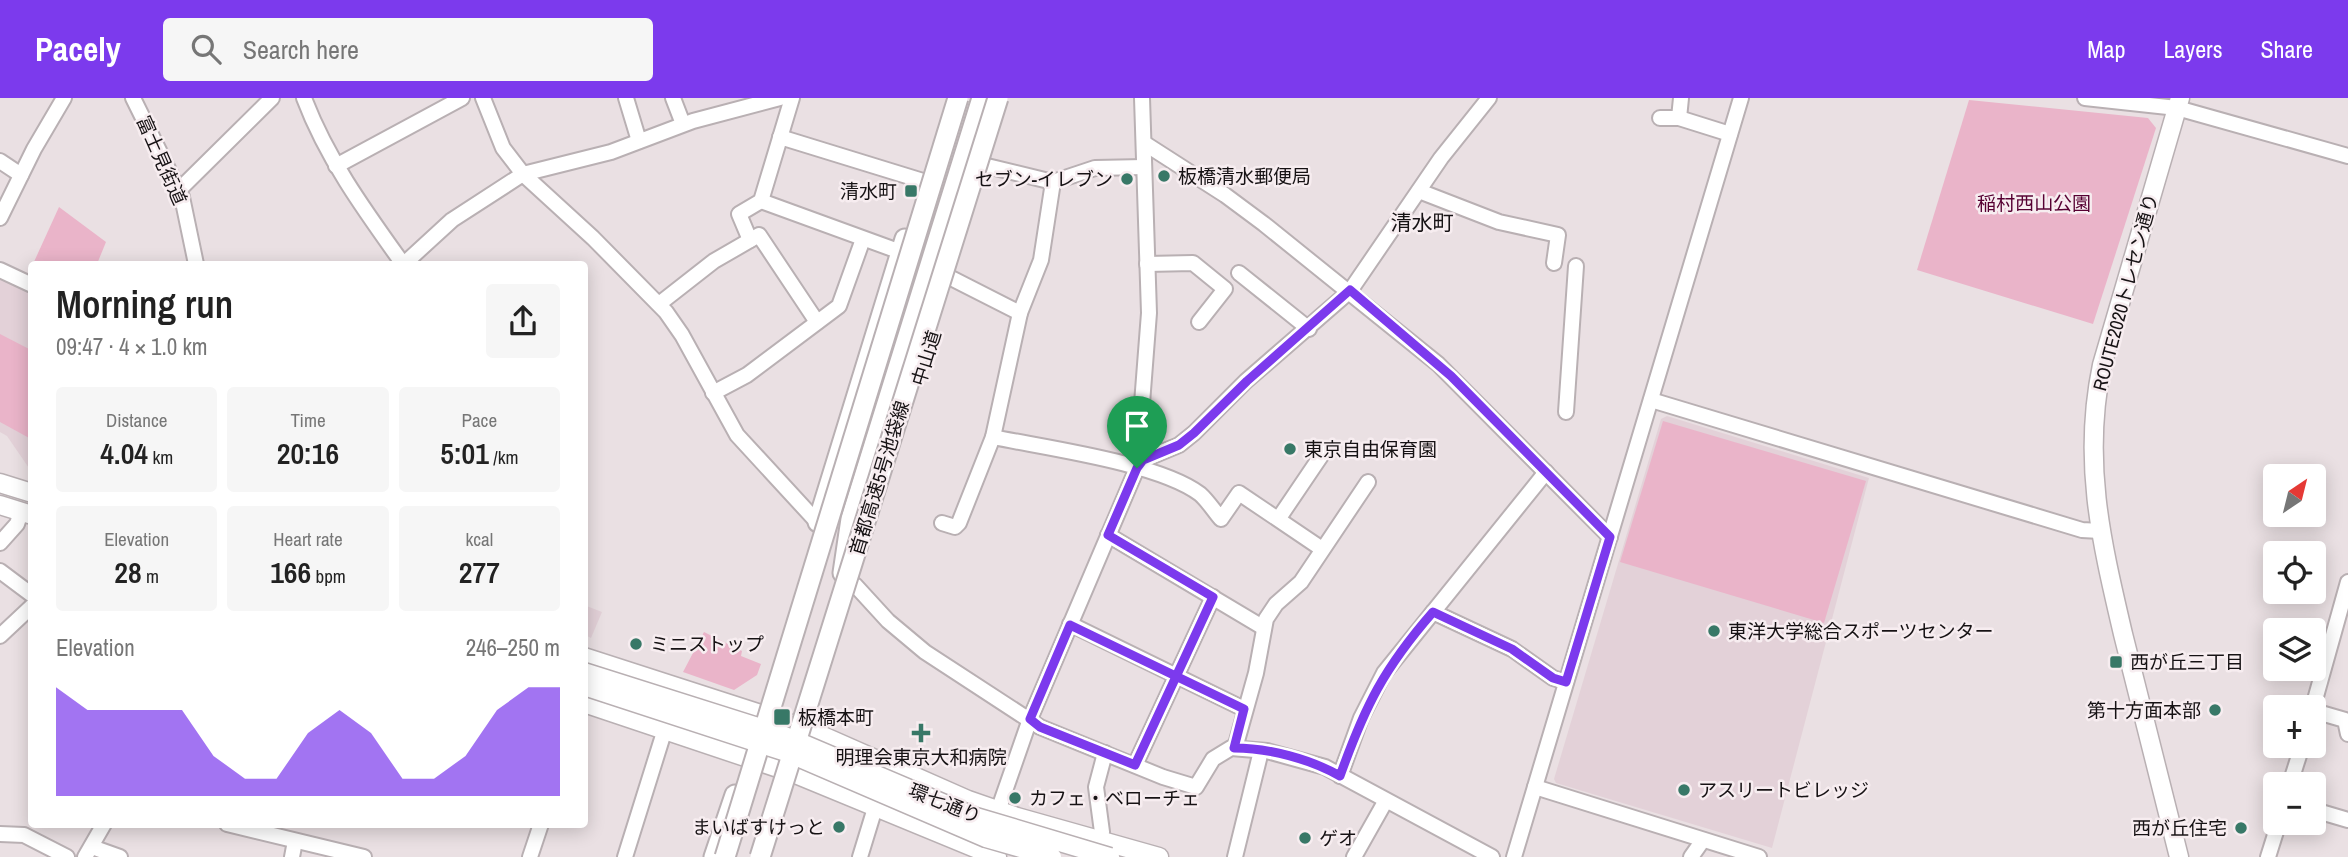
<!DOCTYPE html>
<html lang="en">
<head>
<meta charset="utf-8">
<style>
	:root { --surface:#fff; --page:#f6f6f6; --text:#222; --muted:#767676; --accent:#7c3aed }
	body { margin:0; font-family:"Archivo Narrow","Noto Sans JP",sans-serif; background:var(--page); color:var(--text); height:100vh; display:flex; flex-direction:column; font-size:26px; white-space:nowrap }
	* { box-sizing:border-box; margin:0 }
	p { font-size:23px; color:var(--muted) }
	.icon { flex:none; width:38px; height:38px; fill:none; stroke:currentColor; stroke-width:2; stroke-linecap:round; stroke-linejoin:round }
	.map { position:relative; flex:1; overflow:hidden }
	.sheet { position:absolute; left:28px; top:163px; width:560px; height:567px; display:flex; flex-direction:column; background:var(--surface); border-radius:7px; box-shadow:0 4px 18px #0003 }
	.sheet>* { flex:none }
	.needle { width:46px; rotate:35deg }
	.tools { position:absolute; left:2263px; top:366px; display:grid; gap:14px }
	.tools a { display:grid; place-items:center; width:63px; height:63px; border-radius:7px; background:var(--surface); box-shadow:0 4px 18px #0003; font-size:35px }
	.pin { position:absolute; display:grid; place-items:center; width:60px; height:60px; color:#fff; margin:-72px -30px; border-radius:50% 50% 50% 0; rotate:-45deg; box-shadow:0 0 7px #0007 }
	.pin .icon { rotate:45deg }
	.round { display:grid; place-items:center; flex:none; width:74px; height:74px; border-radius:7px; background:var(--page) }
	.overview { display:flex; align-items:center; justify-content:space-between; height:119px; padding:0 28px }
	h1 { font-size:38px; font-weight:600; line-height:52px }
	.figures { display:grid; grid-template-columns:repeat(3,1fr); gap:10px; height:119px; padding:7px 28px }
	.figures div { display:grid; align-content:center; border-radius:7px; background:var(--page); text-align:center }
	.figures b { font-size:30px; font-weight:600 }
	.figures small { font-size:19px; font-weight:400 }
	.figures p { font-size:19px }
	.chart { height:196px; padding:14px 28px }
	.chart p { display:flex; justify-content:space-between }
	.chart svg { width:100%; height:126px; margin-top:7px; fill:var(--accent); opacity:.7 }
	header { display:flex; align-items:center; gap:42px; box-sizing:border-box; height:98px; padding:0 35px; background:var(--accent); color:#fff }
	header strong { font-size:33px }
	nav { display:flex; gap:38px; margin-inline-start:auto; font-size:24px }
	.search { width:490px; height:63px; background:var(--page); display:flex; align-items:center; gap:18px; box-sizing:border-box; padding:0 24px; border-radius:7px; color:var(--muted); font-size:26px }
	.map>svg:first-child { display:block }
	.built { fill:#e3d1d8 }
	.green { fill:#eab4c9 }
	.lines { fill:none; stroke-linecap:round; stroke-linejoin:round }
	.minor-casing { stroke:#b9b0b3; stroke-width:18 }
	.major-casing { stroke:#b9b0b3; stroke-width:21 }
	.highway-casing { stroke:#b9b0b3; stroke-width:23 }
	.minor { stroke:#fff; stroke-width:14 }
	.major { stroke:#fff; stroke-width:18 }
	.highway { stroke:#fff; stroke-width:19 }
	.major-bridge-casing { stroke:#b9b0b3; stroke-width:21; stroke-linecap:butt }
	.highway-bridge-casing { stroke:#b9b0b3; stroke-width:23; stroke-linecap:butt }
	.major-bridge { stroke:#fff; stroke-width:18 }
	.highway-bridge { stroke:#fff; stroke-width:19 }
	.route-casing { stroke:#fff; stroke-width:14 }
	.route { stroke:#7c3aed; stroke-width:9 }
	.poi-dot { fill:#387867; stroke:#f7edf0; stroke-width:2.5 }
	.labels { text-anchor:middle; dominant-baseline:central; stroke-width:5; stroke-linejoin:round; paint-order:stroke }
	.street-label { font-size:19px; fill:#161214; stroke:#f7edf0 }
	.poi-label { font-size:19px; fill:#161214; stroke:#f7edf0; text-anchor:start }
	.park-label { font-size:19px; fill:#560032; stroke:#f7edf0 }
	.neighbourhood-label { font-size:21px; fill:#161214; stroke:#f7edf0 }
</style>
</head>
<body>
<header>
<strong>Pacely</strong>
<div class="search"><svg class="icon" aria-label="search" viewBox="0 0 24 24"><circle cx="10" cy="10" r="6"/><path d="M15 15l6 6"/></svg>Search here</div>
<nav><a>Map</a><a>Layers</a><a>Share</a></nav>
</header>
<div class="map">
<svg width="2348" height="759" viewBox="0 0 2348 759">
	<rect width="100%" height="100%" fill="#eae0e3"/>
	<g class="built">
		<path d="M0 179 31 194V373L7 338 0 334Z"/>
		<path d="M1667 318 1869 380 1772 750 1556 685 1554 681 1661 321Z"/>
		<path d="M584 507 602 514 591 540 585 537Z"/>
	</g>
	<g class="green">
		<path d="M1969 2 2148 20 2156 30 2093 226 1917 172Z"/>
		<path d="M59 109 106 144 97 166H33Z"/>
		<path d="M0 236 31 252V341L0 324Z"/>
		<path d="M1663 323 1866 383 1824 525 1620 464Z"/>
		<path d="M704 534 742 553 741 558 761 566 757 577 734 592 683 574Z"/>
	</g>
	<g class="lines">
		<g class="minor-casing">
			<g id="minor">
				<path d="M133 0 182 99 196 166"/>
				<path d="M304 0C327 61 365 113 403 166"/>
				<path d="M483 0 503 50 523 76 593 140 666 214 682 237 737 337 818 425"/>
				<path d="M626 0 639 43"/>
				<path d="M673 0 683 26"/>
				<path d="M2085 0 2177 10 2348 58"/>
				<path d="M1660 20H1679L1730 36"/>
				<path d="M1679 20 1681 0"/>
				<path d="M780 39 923 83"/>
				<path d="M1144 45 1225 97 1264 126 1438 266 1610 439"/>
				<path d="M0 63 21 77"/>
				<path d="M336 68 462 0"/>
				<path d="M987 68 1053 84"/>
				<path d="M1144 69 1095 70 1053 84 1041 162 1020 215 993 339C1046 350 1159 365 1200 396 1208 403 1214 413 1221 421L1239 395 1322 451"/>
				<path d="M179 92 272 0"/>
				<path d="M1419 93 1499 124 1558 137 1554 165"/>
				<path d="M761 103 901 154"/>
				<path d="M0 120 34 51 64 0"/>
				<path d="M750 142 739 116 761 103 792 0"/>
				<path d="M404 166 452 122 523 76 611 54 693 23 780 0"/>
				<path d="M1147 166 1193 165 1225 191 1199 224"/>
				<path d="M0 172 32 187"/>
				<path d="M1239 175 1309 231"/>
				<path d="M951 180 1020 215"/>
				<path d="M659 206 714 163 759 137 817 224"/>
				<path d="M713 295 747 277 839 208 863 141"/>
				<path d="M1651 302 2082 432 2100 433"/>
				<path d="M1566 314 1576 168"/>
				<path d="M1137 370 1143 362 1179 347 1194 335 1246 283 1350 193 1441 60 1489 0"/>
				<path d="M1279 420 1325 352"/>
				<path d="M942 425 955 429 959 425 993 339"/>
				<path d="M1108 437 1264 530"/>
				<path d="M0 445 17 426 21 414"/>
				<path d="M0 473 32 497"/>
				<path d="M855 487 888 523 925 554 1040 629 1163 679 1196 689 1213 661 1231 650 1267 653 1325 669 1492 759"/>
				<path d="M1433 514 1512 551 1553 580 1566 584"/>
				<path d="M1070 526 1244 611"/>
				<path d="M0 538 32 508"/>
				<path d="M2313 609 2348 484"/>
				<path d="M2314 613 2345 622 2348 636"/>
				<path d="M1235 650 1256 575 1266 521 1276 506 1301 484 1368 384"/>
				<path d="M1135 667 1213 499"/>
				<path d="M1340 678 1361 620 1384 575 1546 374"/>
				<path d="M2290 686 2302 648"/>
				<path d="M1535 689 1759 759"/>
				<path d="M2314 712 2348 722"/>
				<path d="M998 713 1030 621 1137 370 1149 215 1142 0"/>
				<path d="M227 726 364 759"/>
				<path d="M0 736 24 737 67 759"/>
				<path d="M1100 743 1102 734 1096 689 1105 655"/>
				<path d="M92 749 120 759"/>
				<path d="M85 759 104 726"/>
				<path d="M292 759 295 743"/>
				<path d="M530 759 541 726"/>
				<path d="M625 759 665 631"/>
				<path d="M860 759 875 710"/>
				<path d="M1235 759 1261 653"/>
				<path d="M1354 759 1385 704"/>
				<path d="M1514 759 1741 0"/>
				<path d="M1691 759 1703 742"/>
				<path d="M2268 759 2279 724"/>
			</g>
		</g>
		<g class="major-casing">
			<g id="major">
				<path d="M0 385 32 395"/>
				<path d="M0 407 32 417"/>
				<path d="M584 559 807 631 968 702 1017 719 1159 759"/>
				<path d="M584 605 793 675 997 759"/>
				<path d="M2179 759C2161 685 2141 610 2123 536 2101 442 2082 363 2102 267L2180 0"/>
			</g>
		</g>
		<g class="highway-casing">
			<g id="highway">
				<path d="M818 424 905 141"/>
				<path d="M843 475 851 421 982 0"/>
				<path d="M714 759 735 697"/>
			</g>
		</g>
		<use href="#minor" class="minor"/>
		<use href="#major" class="major"/>
		<use href="#highway" class="highway"/>
		<g class="major-bridge-casing">
			<g id="major-bridge">
				<path d="M584 574 780 636 973 718 1110 759"/>
				<path d="M584 588 786 654 986 740 1052 759"/>
			</g>
		</g>
		<g class="highway-bridge-casing">
			<g id="highway-bridge">
				<path d="M725 759 958 0"/>
				<path d="M760 759 998 0"/>
			</g>
		</g>
		<use href="#major-bridge" class="major-bridge"/>
		<use href="#highway-bridge" class="highway-bridge"/>
	</g>
	<g class="lines">
		<g class="route-casing">
			<path id="route" d="M1137 370 1108 437 1213 499 1135 667 1040 629 1030 621 1070 527 1244 611 1234 650C1269 650 1310 661 1340 678 1365 608 1384 570 1433 514L1512 551 1553 580 1566 584 1610 439 1451 278 1350 192 1247 283 1194 335 1179 347 1143 362 1137 370"/>
		</g>
		<use href="#route" class="route"/>
	</g>
	<g class="poi-dot">
		<circle cx="1164" cy="78" r="7"/>
		<circle cx="1127" cy="81" r="7"/>
		<rect x="904" y="86" width="14" height="14" rx="3.5"/>
		<circle cx="1290" cy="351" r="7"/>
		<circle cx="1714" cy="533" r="7"/>
		<circle cx="636" cy="546" r="7"/>
		<rect x="2109" y="557" width="14" height="14" rx="3.5"/>
		<circle cx="2215" cy="612" r="7"/>
		<rect x="773" y="610" width="18" height="18" rx="3.5"/>
		<path d="M917.5 624.5h7v7h7v7h-7v7h-7v-7h-7v-7h7z"/>
		<circle cx="1684" cy="692" r="7"/>
		<circle cx="1015" cy="700" r="7"/>
		<circle cx="839" cy="729" r="7"/>
		<circle cx="2241" cy="730" r="7"/>
		<circle cx="1305" cy="740" r="7"/>
	</g>
	<g class="labels">
		<g class="street-label">
			<text transform="translate(162 62) rotate(66)">富士見街道</text>
			<text transform="translate(2125 194) rotate(-75)">ROUTE2020トレセン通り</text>
			<text transform="translate(926 260) rotate(-73)">中山道</text>
			<text transform="translate(879 380) rotate(-73)">首都高速5号池袋線</text>
			<text transform="translate(945 705) rotate(22)">環七通り</text>
		</g>
		<g class="poi-label">
			<text x="1178" y="78">板橋清水郵便局</text>
			<text x="1113" y="81" text-anchor="end">セブン-イレブン</text>
			<text x="897" y="93" text-anchor="end">清水町</text>
			<text x="1304" y="351">東京自由保育園</text>
			<text x="1728" y="533">東洋大学総合スポーツセンター</text>
			<text x="650" y="546">ミニストップ</text>
			<text x="2130" y="564">西が丘三丁目</text>
			<text x="2201" y="612" text-anchor="end">第十方面本部</text>
			<text x="798" y="619">板橋本町</text>
			<text x="921" y="659" text-anchor="middle">明理会東京大和病院</text>
			<text x="1698" y="692">アスリートビレッジ</text>
			<text x="1029" y="700">カフェ・ベローチェ</text>
			<text x="825" y="729" text-anchor="end">まいばすけっと</text>
			<text x="2227" y="730" text-anchor="end">西が丘住宅</text>
			<text x="1319" y="740">ゲオ</text>
		</g>
		<g class="park-label">
			<text x="2034" y="105">稲村西山公園</text>
		</g>
		<g class="neighbourhood-label">
			<text x="1422" y="124">清水町</text>
		</g>
	</g>
</svg>
<div class="tools">
<a><svg class="needle" viewBox="-14 -14 28 28"><path d="M0-13l5 13h-10z" fill="#e53935"/><path d="M0 13l5-13h-10z" fill="#767676"/></svg></a>
<a><svg class="icon" aria-label="locate" viewBox="0 0 24 24"><circle cx="12" cy="12" r="6"/><path d="M12 2v4M12 18v4M2 12h4M18 12h4"/></svg></a>
<a><svg class="icon" aria-label="layers" viewBox="0 0 24 24"><path d="M12 4l9 5-9 5-9-5zM3 14l9 5 9-5"/></svg></a>
<a>+</a>
<a>−</a>
</div>
<div class="pin" style="left:1137px;top:370px;background:#1e9e55"><svg class="icon" aria-label="arrive" viewBox="0 0 24 24"><path d="M6 21V4h12l-3 4 3 4H6"/></svg></div>
<section class="sheet">
<div class="overview"><div><h1>Morning run</h1><p>09:47 · 4 × 1.0 km</p></div><a class="round"><svg class="icon" aria-label="share" viewBox="0 0 24 24"><path d="M12 15V3M7 8l5-5 5 5M5 13v7h14v-7"/></svg></a></div>
<div class="figures">
<div><p>Distance</p><b>4.04<small> km</small></b></div>
<div><p>Time</p><b>20:16</b></div>
<div><p>Pace</p><b>5:01<small> /km</small></b></div>
</div>
<div class="figures">
<div><p>Elevation</p><b>28<small> m</small></b></div>
<div><p>Heart rate</p><b>166<small> bpm</small></b></div>
<div><p>kcal</p><b>277</b></div>
</div>
<div class="chart"><p><span>Elevation</span>246–250 m</p>
<svg viewBox="0 0 160 44" preserveAspectRatio="none"><path d="M0 44V6L10 14L20 14L30 14L40 14L50 30L60 38L70 38L80 22L90 14L100 22L110 38L120 38L130 30L140 14L150 6L160 6V44z"/></svg>
</div>
</section>
</div>
</body>
</html>
